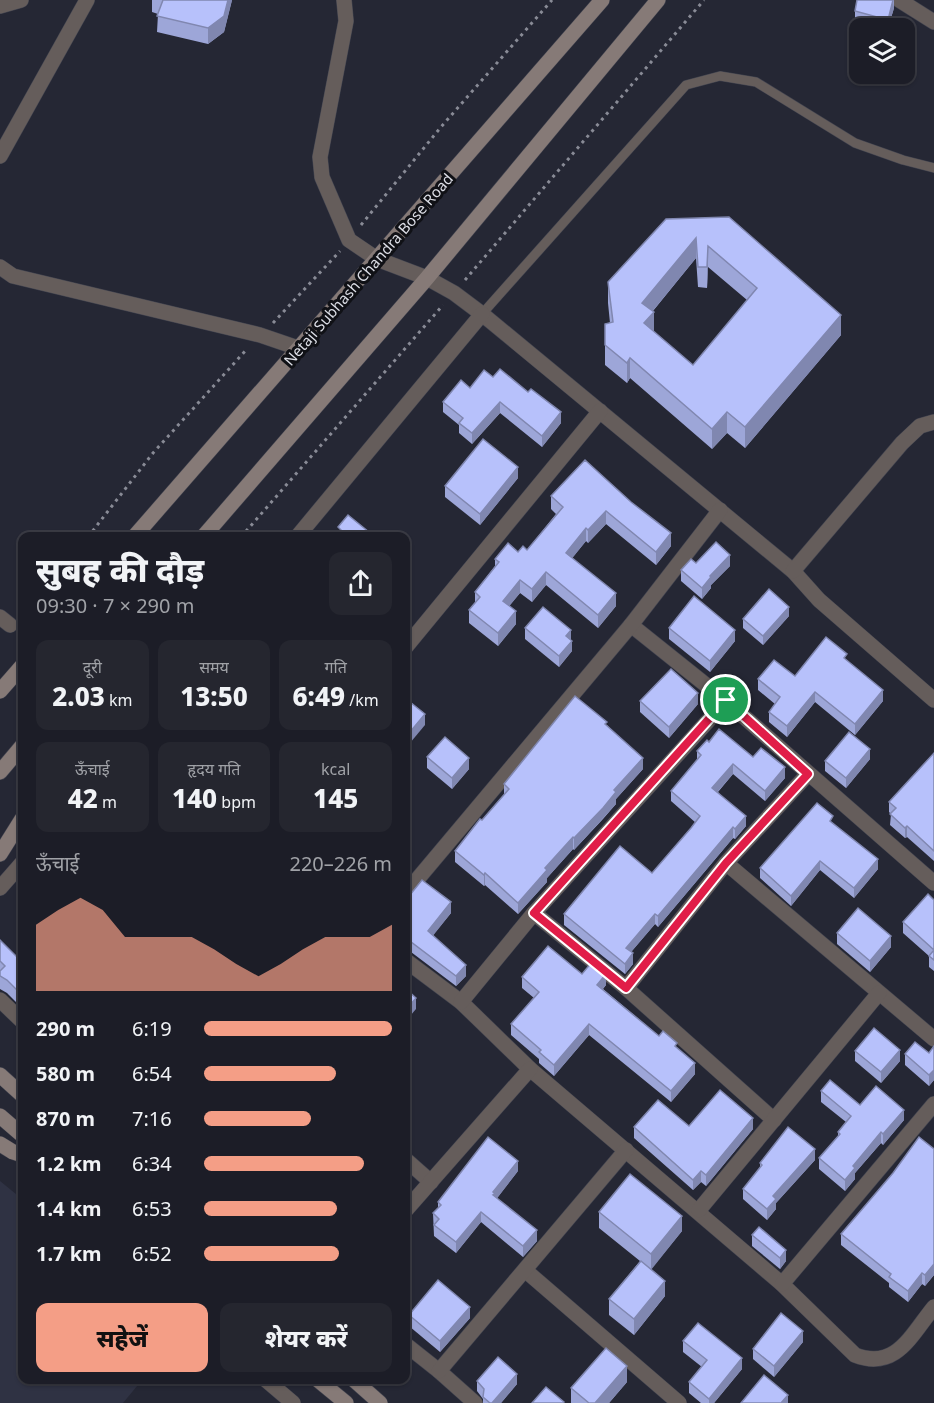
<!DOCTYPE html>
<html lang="hi">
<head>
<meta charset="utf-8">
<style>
	:root { --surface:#1c1d27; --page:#25262f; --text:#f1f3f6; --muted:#a0a2a7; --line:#3a3b44; --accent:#f49e86 }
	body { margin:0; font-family:"Noto Sans","Noto Sans Devanagari",sans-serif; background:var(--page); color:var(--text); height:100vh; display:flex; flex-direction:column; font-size:22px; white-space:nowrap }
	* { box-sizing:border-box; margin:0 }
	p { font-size:20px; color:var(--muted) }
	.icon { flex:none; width:33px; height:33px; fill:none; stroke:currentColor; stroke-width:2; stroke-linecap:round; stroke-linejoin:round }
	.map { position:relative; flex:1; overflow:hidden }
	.side { position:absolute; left:18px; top:532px; width:392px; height:852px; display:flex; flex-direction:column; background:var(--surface); border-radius:12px; box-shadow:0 2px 4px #0004,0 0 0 2px var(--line) }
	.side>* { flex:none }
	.fabs { position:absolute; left:849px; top:18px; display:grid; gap:12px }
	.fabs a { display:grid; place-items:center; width:66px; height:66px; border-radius:12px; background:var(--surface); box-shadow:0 2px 4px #0004,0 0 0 2px var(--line); font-size:30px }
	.pin { position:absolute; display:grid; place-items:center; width:51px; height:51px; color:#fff; margin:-26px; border:3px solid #fff; border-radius:50%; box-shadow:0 2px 6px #0007 }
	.round { display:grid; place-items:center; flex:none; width:63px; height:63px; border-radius:12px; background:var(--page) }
	.head { display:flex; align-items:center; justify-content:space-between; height:102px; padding:0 18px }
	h1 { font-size:33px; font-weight:800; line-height:45px }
	.figures { display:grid; grid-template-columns:repeat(3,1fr); gap:9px; height:102px; padding:6px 18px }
	.figures div { display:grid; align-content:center; border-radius:12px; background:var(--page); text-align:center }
	.figures b { font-size:26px; font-weight:800 }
	.figures small { font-size:16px; font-weight:400 }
	.figures p { font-size:16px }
	.chart { height:168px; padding:12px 18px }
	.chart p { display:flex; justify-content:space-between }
	.chart svg { width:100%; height:108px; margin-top:6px; fill:var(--accent); opacity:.7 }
	.primary-button { display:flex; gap:12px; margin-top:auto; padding:12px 18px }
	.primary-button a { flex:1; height:69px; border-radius:12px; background:var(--accent); color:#111; font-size:24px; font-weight:800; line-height:69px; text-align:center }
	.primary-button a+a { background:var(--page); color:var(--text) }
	ul { padding:0 18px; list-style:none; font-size:20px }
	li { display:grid; grid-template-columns:96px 72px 1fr; align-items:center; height:45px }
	li i { height:15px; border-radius:8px; background:var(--accent) }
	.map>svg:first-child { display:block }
	.built { fill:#2f3243 }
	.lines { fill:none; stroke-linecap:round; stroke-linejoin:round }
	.service-casing { stroke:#424450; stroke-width:10 }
	.minor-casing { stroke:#424450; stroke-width:16 }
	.secondary-casing { stroke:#424450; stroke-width:16 }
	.path { stroke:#898b96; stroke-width:3; stroke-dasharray:3 4.5; stroke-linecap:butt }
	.service { stroke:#655d5b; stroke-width:9 }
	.minor { stroke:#655d5b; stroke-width:15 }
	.secondary { stroke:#867a77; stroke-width:15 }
	.wall { fill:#9da6d8; fill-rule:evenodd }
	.shaded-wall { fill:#8087b0 }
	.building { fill:#b7c1fb; stroke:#8087b0; stroke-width:1.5; fill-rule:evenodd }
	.route-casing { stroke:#fff; stroke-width:12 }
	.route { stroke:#e11d48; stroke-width:8 }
	.labels { text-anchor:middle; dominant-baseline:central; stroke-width:6; stroke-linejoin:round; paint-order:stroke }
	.street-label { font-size:15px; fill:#dcdee6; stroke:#101116 }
</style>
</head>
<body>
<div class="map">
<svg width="934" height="1403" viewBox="0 0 934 1403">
	<rect width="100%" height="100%" fill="#252734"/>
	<path class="built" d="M0 1181 22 1199V1380H142L123 1403H0Z"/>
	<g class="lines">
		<g class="service-casing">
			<path id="service" d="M482 314 686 85 720 76 756 82 855 143 903 160 934 168"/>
		</g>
		<g class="minor-casing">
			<g id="minor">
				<path d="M344 0 346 21 320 157 322 177 349 240 377 259 427 278 454 293 482 314 793 571 819 600 934 700"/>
				<path d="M899 0 934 22"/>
				<path d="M0 6 21 0"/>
				<path d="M0 156 87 0"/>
				<path d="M0 267 13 276 260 335 298 348"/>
				<path d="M297 537 482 314"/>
				<path d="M793 571 902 443 920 426 934 422"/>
				<path d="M0 617 10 625"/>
				<path d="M631 625 726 701 934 883"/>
				<path d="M405 648 600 411"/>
				<path d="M726 863 934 1039"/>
				<path d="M0 888 22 863"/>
				<path d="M405 894 631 625 720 510"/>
				<path d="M534 913 626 988 774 1120"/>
				<path d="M405 960 461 1002 530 1069 782 1284 855 1355C896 1371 911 1335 934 1307"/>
				<path d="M626 988 726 863 808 774"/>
				<path d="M0 1000 22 1021"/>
				<path d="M461 1002 534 913 726 701"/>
				<path d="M405 1159 431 1182"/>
				<path d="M699 1210 879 993"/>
				<path d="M405 1211 530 1069"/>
				<path d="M526 1271 679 1403"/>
				<path d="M782 1284 934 1104"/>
				<path d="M405 1344 439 1371 475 1403"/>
				<path d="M439 1371 626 1150"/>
				<path d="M266 1380 293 1403"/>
			</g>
		</g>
		<g class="secondary-casing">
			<g id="secondary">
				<path d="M134 537 602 0"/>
				<path d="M203 537 427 278 658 0"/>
				<path d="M0 691 22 666"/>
				<path d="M0 772 22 746"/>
				<path d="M0 854 22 819"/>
				<path d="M0 1075 22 1095"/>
				<path d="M0 1116 22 1135"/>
				<path d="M0 1144 13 1152 22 1155"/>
				<path d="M318 1380 346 1403"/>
				<path d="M354 1380 380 1403"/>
			</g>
		</g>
		<g class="path">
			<path d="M361 225 441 127 552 0"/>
			<path d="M465 280 704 0"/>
			<path d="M273 323 340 251"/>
			<path d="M88 537 153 453 247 349"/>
			<path d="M241 537 443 305"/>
		</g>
		<use href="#service" class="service"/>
		<use href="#minor" class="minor"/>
		<use href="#secondary" class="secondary"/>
	</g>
	<g class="wall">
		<path d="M152 0H232L224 32 208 44 157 32 158 14 152 12Z"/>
		<path d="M894 0V8L888 28H879L855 22V11Z"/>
		<path d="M729 217 841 335 745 448 727 433 712 449 630 378 627 383 605 365V324L610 323 608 303V282ZM696 258 698 287 707 288 708 267 747 300 693 365 654 332 653 311Z"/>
		<path d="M493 377 561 423 542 447 500 413 472 444 459 433V425L443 412V402Z"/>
		<path d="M585 460 671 546 656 565 606 524 588 543 586 541 572 558 616 606 598 628 546 585 532 602 520 593 509 606 516 624 498 646 469 623V610L475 604V592L495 566V559L518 552 527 550 556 514 551 509V496Z"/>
		<path d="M518 478 480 525 445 497V486Z"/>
		<path d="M696 563 730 566 711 585V588L702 599 681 581V570Z"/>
		<path d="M789 616 763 645 743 628V619Z"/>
		<path d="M525 628 571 640 572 651 559 667 525 639Z"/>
		<path d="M669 628 735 641 710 672 669 639Z"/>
		<path d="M847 661 883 701 855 735 815 702 787 737 769 722V712L775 704 758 690V679L795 676Z"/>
		<path d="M640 701 698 704 669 738 640 712Z"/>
		<path d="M607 725 643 769 616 799V804L603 819 574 850 573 849 547 878V882L518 914 485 885 484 886 455 862V851L504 795V784Z"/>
		<path d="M709 742 753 757 785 778 765 801 733 774 718 792 746 826 735 839 733 838 658 927 655 924 631 952 633 964 625 974 564 925V914L652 873 696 823 671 801V791L697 760V751Z"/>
		<path d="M934 753V861L907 837 905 838 890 825 891 814 889 812V802Z"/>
		<path d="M427 757 469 769 452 789 427 768Z"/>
		<path d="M870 759 846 788 825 771V761Z"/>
		<path d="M833 824 878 869 854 898 820 870 791 906 760 878V868Z"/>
		<path d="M934 900V971L929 967V956L903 933V922Z"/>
		<path d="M405 901 451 913 433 935 466 976 456 986 411 952 405 950Z"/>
		<path d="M837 933 891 947 870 972 837 944Z"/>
		<path d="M0 940 22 962V1008L7 993 0 989Z"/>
		<path d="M582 974 606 985 603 989 659 1036 677 1048 695 1074 671 1102 589 1035 554 1076 539 1063V1059L511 1035V1024L534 998 522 988V977Z"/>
		<path d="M934 1046V1080L929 1086 905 1065V1054L929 1053Z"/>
		<path d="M855 1051 900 1061 881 1083 855 1061Z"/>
		<path d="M821 1091 904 1120 883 1145 881 1143 855 1173V1179L845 1191 819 1169V1158L838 1136V1132L846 1122 821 1102Z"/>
		<path d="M689 1126 753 1129 706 1186 701 1182 693 1190 634 1138V1127Z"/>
		<path d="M934 1149V1275L925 1286 922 1284 908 1302 889 1287V1283L841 1245V1234Z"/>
		<path d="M815 1160 776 1203V1209L767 1220 743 1199V1189L760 1168V1163Z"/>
		<path d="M518 1171 497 1198 537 1241 523 1257 481 1222 456 1253 434 1236 433 1213 438 1208V1202Z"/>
		<path d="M599 1212 682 1231 651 1269 665 1296 634 1335 609 1315V1299L640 1261 599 1228Z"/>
		<path d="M752 1235 786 1261 780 1269 752 1246Z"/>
		<path d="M409 1315 470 1318 440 1352 409 1326Z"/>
		<path d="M683 1341 742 1369 714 1403H701L689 1393V1382L702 1367 683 1352Z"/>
		<path d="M803 1342 774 1377 753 1359V1349Z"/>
		<path d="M477 1381 517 1384 501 1403H483V1399L477 1391Z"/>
		<path d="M627 1382 609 1403H571V1388Z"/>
	</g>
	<g class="shaded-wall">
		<path d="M228 0H232L224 32 208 44V28Z"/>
		<path d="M893 0 894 8 888 28V20Z"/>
		<path d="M696 238V258L642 324V303Z"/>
		<path d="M708 246V267L707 288V267Z"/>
		<path d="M654 312V333L644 323Z"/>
		<path d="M841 315V335L745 448V427Z"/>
		<path d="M630 358V378L627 383V363Z"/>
		<path d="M500 402V413L472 444V433Z"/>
		<path d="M561 412V423L542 447V436Z"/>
		<path d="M727 412V433L712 449V429Z"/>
		<path d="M518 467V478L480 525V514Z"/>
		<path d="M606 511V524L588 543V530Z"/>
		<path d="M586 528V541L566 566V553Z"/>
		<path d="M671 533V546L656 565V552Z"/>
		<path d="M730 555V566L711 585V588L702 599V588L710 576Z"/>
		<path d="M546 572V585L532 602V589Z"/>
		<path d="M520 580V593L503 614V601Z"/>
		<path d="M616 593V606L598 628V615Z"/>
		<path d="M789 607V616L763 645V636Z"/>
		<path d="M516 611V624L498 646V633Z"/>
		<path d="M409 612V622L405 627V616Z"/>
		<path d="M571 630V641L566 636Z"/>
		<path d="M735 630V641L710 672V661Z"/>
		<path d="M572 641V651L559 667V656Z"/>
		<path d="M883 690V701L855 735V724Z"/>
		<path d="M815 692V702L787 737V726Z"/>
		<path d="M698 693V704L669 738V727Z"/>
		<path d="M425 714V725L405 749V738Z"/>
		<path d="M870 749V759L846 788V778Z"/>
		<path d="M469 758V769L452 789V778Z"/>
		<path d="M643 758V769L616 799V804L574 850V838L614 790Z"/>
		<path d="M733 764V774L712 798V788Z"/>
		<path d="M785 767V778L765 801V791Z"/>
		<path d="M746 816V826L735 839V829Z"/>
		<path d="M907 826V837L905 838V828Z"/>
		<path d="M733 827V838L658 927V916Z"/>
		<path d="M573 837V849L547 878V882L518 914V903L545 868Z"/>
		<path d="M878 859V869L854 898V888Z"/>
		<path d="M820 861V870L791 906V896Z"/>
		<path d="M485 873V885L484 886V875Z"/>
		<path d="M451 902V913L428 942V931Z"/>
		<path d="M655 914V924L626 958V948Z"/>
		<path d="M891 936V947L870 972V961Z"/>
		<path d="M633 953V964L625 974V964Z"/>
		<path d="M466 965V976L456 986V976Z"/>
		<path d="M606 974V985L597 995V985Z"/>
		<path d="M416 998V1009L405 1022V1011Z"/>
		<path d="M589 1024V1035L554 1076V1065Z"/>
		<path d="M900 1050V1061L881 1083V1072Z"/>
		<path d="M695 1063V1074L671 1102V1091Z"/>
		<path d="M934 1070V1080L929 1086V1075Z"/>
		<path d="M904 1110V1120L883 1145V1134Z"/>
		<path d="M753 1118V1129L706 1186V1175Z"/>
		<path d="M881 1132V1143L855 1173V1179L845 1191V1180L853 1166Z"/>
		<path d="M815 1149V1160L776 1203V1209L767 1220V1209L773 1196Z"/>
		<path d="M518 1161V1171L495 1201 493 1192Z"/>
		<path d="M701 1171V1182L693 1190V1180Z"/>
		<path d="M481 1212V1222L456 1253V1242Z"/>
		<path d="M682 1216V1231L651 1270V1254Z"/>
		<path d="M537 1230V1241L523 1257V1246Z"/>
		<path d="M786 1250V1261L780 1269V1258Z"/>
		<path d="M934 1264V1275L925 1286V1275Z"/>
		<path d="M922 1273V1284L908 1302V1291Z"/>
		<path d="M665 1281V1296L634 1335V1319Z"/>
		<path d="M470 1307V1318L440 1352V1341Z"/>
		<path d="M803 1331V1342L774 1377V1366Z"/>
		<path d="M742 1358V1369L714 1403H709V1399Z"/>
		<path d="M627 1366V1382L609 1403H595Z"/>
		<path d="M517 1374V1384L501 1403H492Z"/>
		<path d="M788 1395V1403H781Z"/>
	</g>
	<g class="building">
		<path d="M163 0H228L224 16 208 28 157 16Z"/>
		<path d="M857 0H893L888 20 855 11Z"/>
		<path d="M729 217 841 315 745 427 727 412 712 429 630 358 627 363 605 345V324L613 322 608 282 666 219ZM696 238 698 267H707L708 246 757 288 693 365 644 323 654 312 642 303Z"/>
		<path d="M500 369 528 392 531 389 561 412 542 436 500 402 472 433 459 423 463 418 443 402 461 380 470 388 484 370 493 377Z"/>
		<path d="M483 439 518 467 480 514 445 486Z"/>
		<path d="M585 460 631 502 671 533 656 552 606 511 588 530 586 528 566 553 616 593 598 615 546 572 532 589 520 580 503 601 516 611 498 633 469 610 480 597 475 592 499 562 495 559 508 543 518 552 523 546 527 550 563 507 551 496Z"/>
		<path d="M348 515 375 537H335L341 530 338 527Z"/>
		<path d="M716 542 730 555 710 576 711 577 702 588 681 570 691 559 696 563Z"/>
		<path d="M769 589 789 607 763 636 743 619Z"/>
		<path d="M694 596 735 630 710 661 669 628Z"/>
		<path d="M543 607 571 630 566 636 572 641 559 656 525 628Z"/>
		<path d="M405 609 409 612 405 616Z"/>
		<path d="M826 637 847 654 844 658 883 690 855 724 815 692 787 726 769 712 780 697 758 679 774 660 795 676Z"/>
		<path d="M671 669 698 693 669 727 640 701Z"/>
		<path d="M575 696 607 722 605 724 643 758 614 790 616 792 603 808 574 838 573 837 545 868 547 870 518 903 485 873 484 875 455 851 480 819 482 820 509 789 504 784Z"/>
		<path d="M405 698 425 714 405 738Z"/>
		<path d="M719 729 753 757 761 748 785 767 765 791 733 764 712 788 746 816 735 829 733 827 658 916 655 914 626 948 633 953 625 964 564 914 620 846 652 873 691 828 700 816 671 791 701 755 697 751 707 740 709 742Z"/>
		<path d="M849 732 870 749 846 778 825 761Z"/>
		<path d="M445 737 469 758 452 778 427 757Z"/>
		<path d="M934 753V851L907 826 905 828 890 814 896 808 889 802Z"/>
		<path d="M817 803 833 816 830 821 878 859 854 888 820 861 791 896 760 868Z"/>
		<path d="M422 880 451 902 428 931 466 965 456 976 411 942 405 940V901Z"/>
		<path d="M928 894 934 900V960L929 956 934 950 903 922Z"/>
		<path d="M858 908 891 936 870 961 837 933Z"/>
		<path d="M0 940 22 962V995L7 980 0 976V971L5 966 0 961Z"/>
		<path d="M548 946 582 974 592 962 606 974 597 985 659 1036 663 1031 677 1043 675 1046 695 1063 671 1091 589 1024 554 1065 539 1052 541 1050 511 1024 539 992 522 977Z"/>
		<path d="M405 988 416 998 405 1011Z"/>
		<path d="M874 1028 900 1050 881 1072 855 1051Z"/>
		<path d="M915 1042 929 1053 934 1046V1070L929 1075 905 1054Z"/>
		<path d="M830 1080 860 1105 876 1086 904 1110 883 1134 881 1132 853 1166 855 1168 845 1180 819 1158 840 1134 838 1132 851 1116 821 1091Z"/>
		<path d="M720 1090 753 1118 706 1175 701 1171 693 1180 634 1127 658 1100 689 1126Z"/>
		<path d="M788 1127 815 1149 773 1196 776 1199 767 1209 743 1189 762 1165 760 1163Z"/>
		<path d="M488 1137 518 1161 493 1192 495 1194 493 1195 537 1230 523 1246 481 1212 456 1242 434 1225 439 1219 433 1213 441 1205 438 1202Z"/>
		<path d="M919 1137 934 1149V1264L925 1275 922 1273 908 1291 889 1277 891 1274 841 1234 893 1173Z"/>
		<path d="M630 1174 682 1216 651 1254 599 1212Z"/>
		<path d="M759 1227 786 1250 780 1258 752 1235Z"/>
		<path d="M641 1261 665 1281 634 1319 609 1299Z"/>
		<path d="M438 1280 470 1307 440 1341 409 1315Z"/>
		<path d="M781 1313 803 1331 774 1366 753 1349Z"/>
		<path d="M698 1323 742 1358 709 1399 689 1382 707 1360 683 1341Z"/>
		<path d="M606 1348 627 1366 595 1403H589L571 1388Z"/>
		<path d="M498 1357 517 1374 492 1403H490L483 1397 484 1389 477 1381Z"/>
		<path d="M764 1375 788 1395 781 1403H741Z"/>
		<path d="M546 1387 564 1402 563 1403H532Z"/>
	</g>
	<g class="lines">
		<g class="route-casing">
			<path id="route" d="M726 700 808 774 726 863 626 988 534 913Z"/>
		</g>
		<use href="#route" class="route"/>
	</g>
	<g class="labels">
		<g class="street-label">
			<text transform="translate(368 269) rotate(-49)">Netaji Subhash Chandra Bose Road</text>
		</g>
	</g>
</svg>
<div class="fabs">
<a><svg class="icon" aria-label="layers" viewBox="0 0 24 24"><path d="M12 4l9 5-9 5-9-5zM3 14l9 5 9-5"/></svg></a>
</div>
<div class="pin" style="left:726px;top:700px;background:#1e9e55"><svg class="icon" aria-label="arrive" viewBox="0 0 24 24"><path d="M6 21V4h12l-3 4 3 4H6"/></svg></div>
<section class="side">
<div class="head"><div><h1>सुबह की दौड़</h1><p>09:30 · 7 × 290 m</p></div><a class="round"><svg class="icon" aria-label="share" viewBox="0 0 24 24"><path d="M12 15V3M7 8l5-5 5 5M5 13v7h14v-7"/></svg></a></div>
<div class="figures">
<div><p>दूरी</p><b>2.03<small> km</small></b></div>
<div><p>समय</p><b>13:50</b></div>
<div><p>गति</p><b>6:49<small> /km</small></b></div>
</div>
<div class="figures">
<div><p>ऊँचाई</p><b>42<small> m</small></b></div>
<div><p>हृदय गति</p><b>140<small> bpm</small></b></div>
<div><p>kcal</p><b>145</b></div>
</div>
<div class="chart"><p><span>ऊँचाई</span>220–226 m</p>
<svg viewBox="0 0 160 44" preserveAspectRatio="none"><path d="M0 44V17L10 11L20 6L30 11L40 22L50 22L60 22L70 22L80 27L90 33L100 38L110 33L120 27L130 22L140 22L150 22L160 17V44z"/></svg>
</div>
<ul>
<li><b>290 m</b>6:19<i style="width:100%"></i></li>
<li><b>580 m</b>6:54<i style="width:70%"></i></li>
<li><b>870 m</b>7:16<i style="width:57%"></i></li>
<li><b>1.2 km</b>6:34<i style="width:85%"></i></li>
<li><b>1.4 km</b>6:53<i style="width:71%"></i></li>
<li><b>1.7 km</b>6:52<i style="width:72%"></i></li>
</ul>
<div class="primary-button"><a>सहेजें</a><a>शेयर करें</a></div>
</section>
</div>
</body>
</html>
